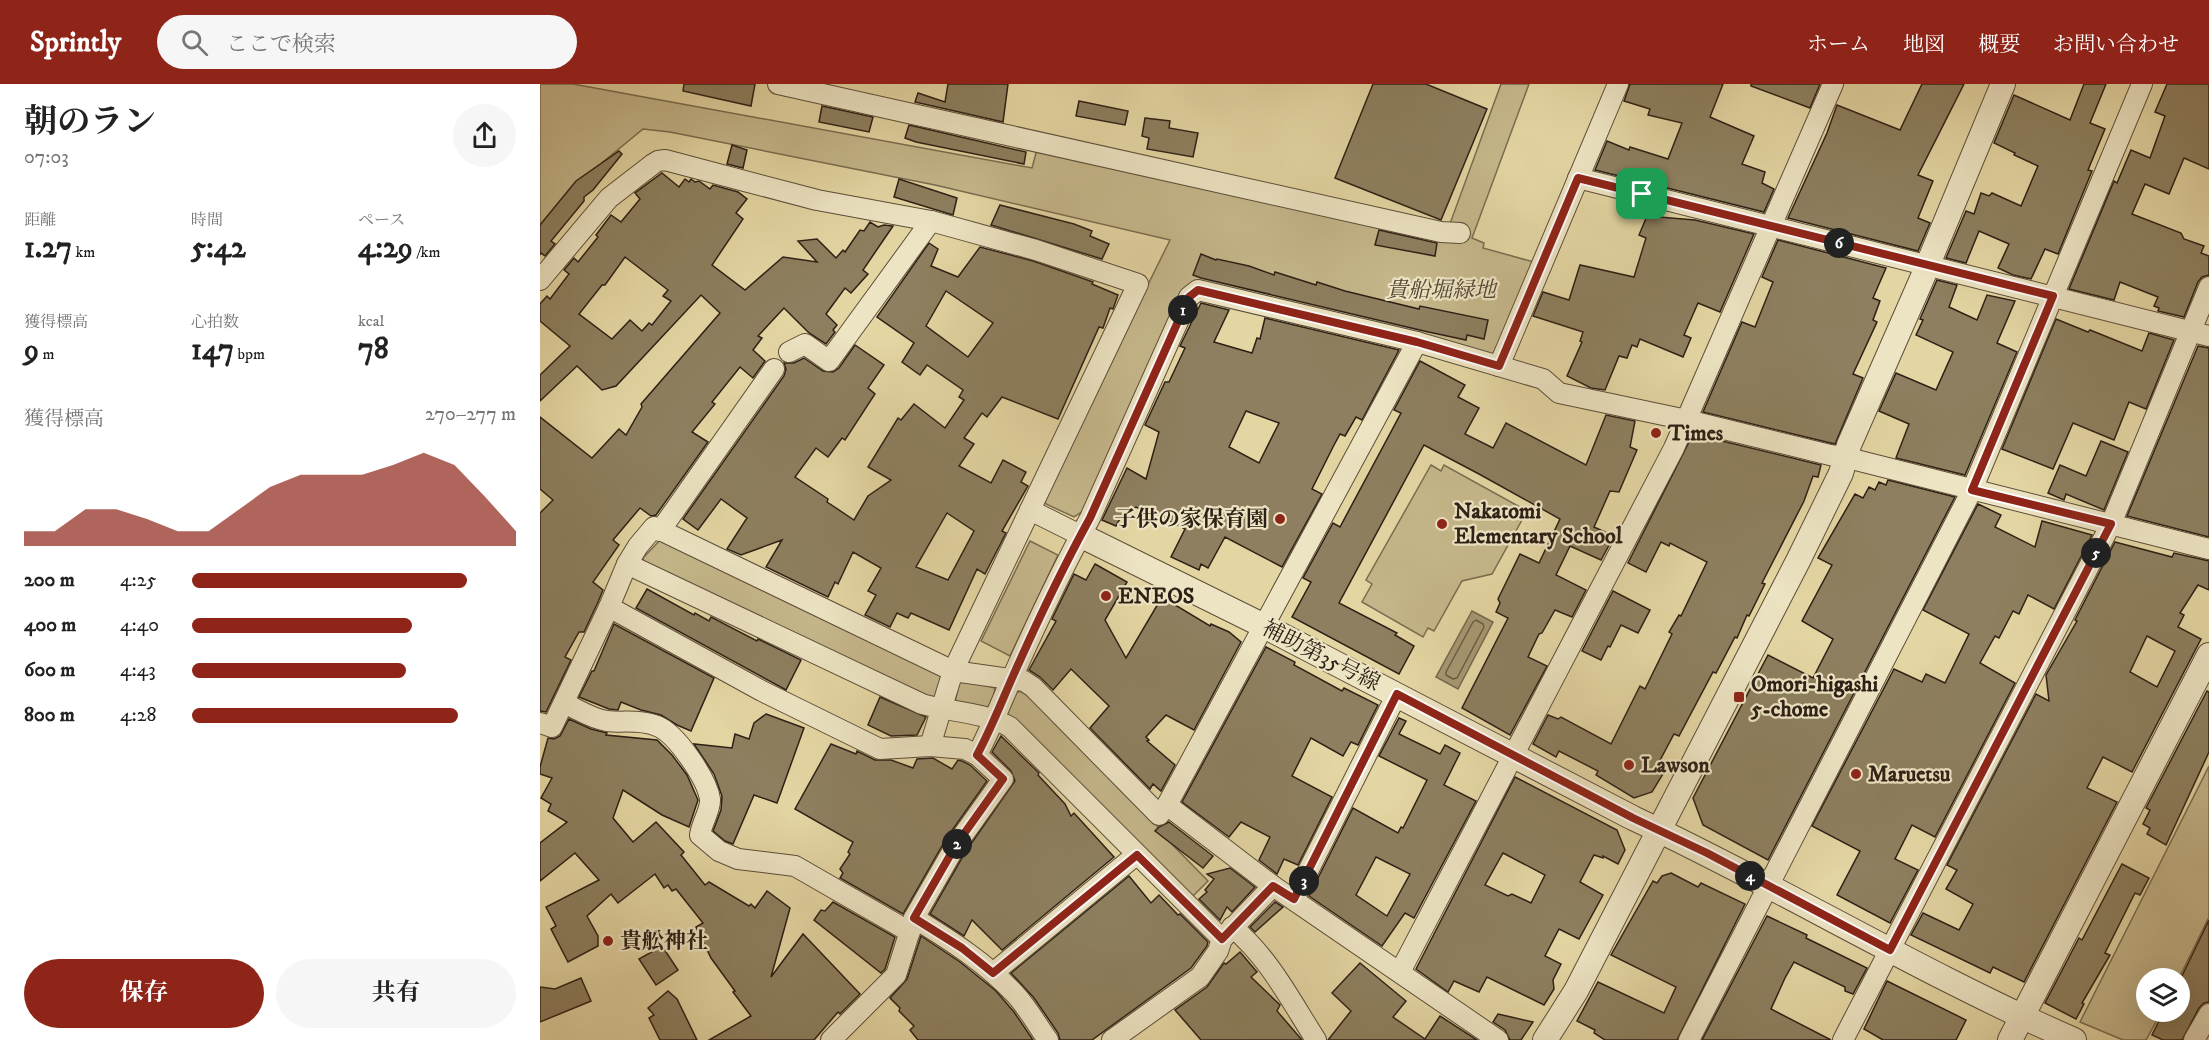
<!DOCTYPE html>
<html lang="ja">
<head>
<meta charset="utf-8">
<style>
	:root { --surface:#fff; --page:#f6f6f6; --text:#222; --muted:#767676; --accent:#8f2418 }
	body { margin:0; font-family:"IM FELL DW Pica","Noto Serif JP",serif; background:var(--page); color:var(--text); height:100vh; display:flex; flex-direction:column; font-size:22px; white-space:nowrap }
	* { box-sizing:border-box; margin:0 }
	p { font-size:20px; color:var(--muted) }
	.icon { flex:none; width:33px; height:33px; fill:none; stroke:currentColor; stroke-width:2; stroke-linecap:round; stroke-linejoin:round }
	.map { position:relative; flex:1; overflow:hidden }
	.details { display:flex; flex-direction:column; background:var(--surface); width:540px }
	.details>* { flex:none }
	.fabs { position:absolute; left:1596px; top:884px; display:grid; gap:12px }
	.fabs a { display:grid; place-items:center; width:54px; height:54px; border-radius:50%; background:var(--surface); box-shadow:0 6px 24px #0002; font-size:30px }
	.pin { position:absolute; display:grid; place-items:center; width:51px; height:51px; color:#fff; margin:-26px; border-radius:12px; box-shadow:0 3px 9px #0006 }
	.km { position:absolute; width:30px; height:30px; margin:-15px; border-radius:50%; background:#222; color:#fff; font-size:16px; line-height:30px; text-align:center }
	.round { display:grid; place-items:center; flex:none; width:63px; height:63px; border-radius:32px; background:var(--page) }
	.headline { display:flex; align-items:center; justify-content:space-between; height:102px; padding:0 24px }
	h1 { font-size:33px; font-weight:700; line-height:45px }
	.stats { display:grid; grid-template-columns:repeat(3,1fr); gap:9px; height:102px; padding:6px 24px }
	.stats div { display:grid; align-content:center }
	.stats b { font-size:30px; font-weight:700 }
	.stats small { font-size:16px; font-weight:400 }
	.stats p { font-size:16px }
	.chart { height:168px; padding:12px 24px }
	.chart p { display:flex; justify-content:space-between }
	.chart svg { width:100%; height:108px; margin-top:6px; fill:var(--accent); opacity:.7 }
	.primary-button { display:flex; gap:12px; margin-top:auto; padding:12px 24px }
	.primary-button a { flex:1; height:69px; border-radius:36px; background:var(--accent); color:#fff; font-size:24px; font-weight:700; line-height:69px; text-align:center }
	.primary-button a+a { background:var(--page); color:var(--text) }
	ul { padding:0 24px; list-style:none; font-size:20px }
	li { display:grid; grid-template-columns:96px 72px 1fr; align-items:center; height:45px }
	li i { height:15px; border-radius:8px; background:var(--accent) }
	header { display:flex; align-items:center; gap:36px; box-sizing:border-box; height:84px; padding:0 30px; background:var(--accent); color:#fff }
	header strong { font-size:28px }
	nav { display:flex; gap:33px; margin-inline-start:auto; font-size:21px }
	.search { width:420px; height:54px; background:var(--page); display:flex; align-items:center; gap:15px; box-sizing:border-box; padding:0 21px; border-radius:33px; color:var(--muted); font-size:22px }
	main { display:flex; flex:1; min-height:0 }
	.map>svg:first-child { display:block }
	.green { fill:#c5b78b; stroke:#7a6c50; stroke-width:1.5 }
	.water { fill:#a69873; stroke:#76684e; stroke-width:1.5 }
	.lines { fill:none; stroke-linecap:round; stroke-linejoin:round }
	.shore { stroke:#6a5c44; stroke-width:1.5 }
	.building { fill:#8d7f5f; stroke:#2e2016; stroke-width:1.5; fill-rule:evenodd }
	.minor-casing { stroke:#5c4e39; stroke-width:22 }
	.tertiary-casing { stroke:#5c4e39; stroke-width:26 }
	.minor { stroke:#ede4c3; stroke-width:20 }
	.tertiary { stroke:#ede4c3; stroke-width:24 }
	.route-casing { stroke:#fff; stroke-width:12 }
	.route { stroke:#8f2418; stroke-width:8 }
	.poi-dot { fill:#8f2418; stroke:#ede4c3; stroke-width:2 }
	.labels { text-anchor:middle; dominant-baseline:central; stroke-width:4.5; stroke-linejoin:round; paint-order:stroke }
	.park-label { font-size:22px; font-style:italic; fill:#544633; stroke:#ede4c3 }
	.poi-label { font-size:22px; font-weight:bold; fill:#2e2016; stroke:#ede4c3; text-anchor:start }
	.street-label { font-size:22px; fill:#2e2016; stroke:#ede4c3 }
</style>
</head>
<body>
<header>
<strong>Sprintly</strong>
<div class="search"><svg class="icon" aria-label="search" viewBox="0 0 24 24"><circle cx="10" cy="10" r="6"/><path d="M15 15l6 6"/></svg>ここで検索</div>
<nav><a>ホーム</a><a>地図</a><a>概要</a><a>お問い合わせ</a></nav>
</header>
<main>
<section class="details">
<div class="headline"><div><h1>朝のラン</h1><p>07:03</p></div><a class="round"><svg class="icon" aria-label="share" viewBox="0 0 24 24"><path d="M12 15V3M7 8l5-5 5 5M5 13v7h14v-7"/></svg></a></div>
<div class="stats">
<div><p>距離</p><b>1.27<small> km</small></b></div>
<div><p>時間</p><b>5:42</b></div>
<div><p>ペース</p><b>4:29<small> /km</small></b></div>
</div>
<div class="stats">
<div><p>獲得標高</p><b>9<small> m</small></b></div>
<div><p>心拍数</p><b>147<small> bpm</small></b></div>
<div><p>kcal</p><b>78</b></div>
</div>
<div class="chart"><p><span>獲得標高</span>270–277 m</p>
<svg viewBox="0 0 160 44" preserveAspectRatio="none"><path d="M0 44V38L10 38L20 29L30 29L40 33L50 38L60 38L70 29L80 20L90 15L100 15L110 15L120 11L130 6L140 11L150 24L160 38V44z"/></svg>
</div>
<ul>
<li><b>200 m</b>4:25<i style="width:85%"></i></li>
<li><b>400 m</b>4:40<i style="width:68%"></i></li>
<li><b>600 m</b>4:43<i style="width:66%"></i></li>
<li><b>800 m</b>4:28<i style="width:82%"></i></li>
</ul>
<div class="primary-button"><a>保存</a><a>共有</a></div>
</section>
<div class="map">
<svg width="1669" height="956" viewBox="0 0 1669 956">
	<rect width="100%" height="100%" fill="#e4d6a3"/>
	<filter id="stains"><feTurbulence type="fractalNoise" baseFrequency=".00333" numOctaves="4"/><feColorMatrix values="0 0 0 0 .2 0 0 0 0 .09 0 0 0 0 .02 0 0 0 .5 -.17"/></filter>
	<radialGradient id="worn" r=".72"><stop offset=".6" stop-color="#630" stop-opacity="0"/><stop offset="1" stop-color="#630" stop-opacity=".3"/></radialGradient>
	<g class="green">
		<path d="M0 0H33L492 84 499 58 907 148 961 0H989L932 154 944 159 943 164 1001 180 959 282 658 206 545 426 534 433 506 420 503 413 630 156 395 101 130 48 103 45 46 92 0 143Z"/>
		<path d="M891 381 901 387 904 381 987 427 952 490 922 497 894 547 888 544 883 553 822 518 832 500 826 496Z"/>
		<path d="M122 454 399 584 402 595 398 612 388 616 105 484 103 474Z"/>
		<path d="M490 457 518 471 470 572 441 557Z"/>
		<path d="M420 596 455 604 451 625 415 618Z"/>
		<path d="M486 607 613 731 619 747 668 797 651 814 466 632 476 608Z"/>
		<path d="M1669 682V833L1639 894H1606V927H1622L1606 956H1583L1540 938Z"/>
	</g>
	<path class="water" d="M932 527 953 538 918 605 896 593Z"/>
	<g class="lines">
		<path class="shore" d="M936 536 943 540 944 543 917 594 913 595 906 591V588L933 538Z"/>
	</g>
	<g class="building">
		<path d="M144 0H215L211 22 143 7Z"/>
		<path d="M408 0H468L463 38 375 18 378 9 405 18Z"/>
		<path d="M833 0H886L947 25 901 136 795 94Z"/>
		<path d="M1090 0H1183L1170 33 1214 52 1202 80 1225 88 1222 99 1234 105 1224 128 1055 86 1067 57 1089 66 1090 63 1128 75 1142 39 1108 31 1110 25 1084 17Z"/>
		<path d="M1211 0H1280L1270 24 1211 2Z"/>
		<path d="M1382 0H1424L1378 91 1393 97 1378 134 1390 139 1378 167 1248 134 1287 49 1297 21 1360 46Z"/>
		<path d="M1544 0H1566L1550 39 1565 45 1548 86 1552 87 1518 170 1505 165 1491 195 1473 191 1458 184 1469 160 1439 147 1426 179 1406 174 1426 127 1434 130 1441 109 1449 112 1452 109 1481 122 1492 96 1498 82 1474 71 1475 69 1454 59 1474 11 1530 36Z"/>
		<path d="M1627 0H1669V85L1644 74 1629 110 1605 100 1592 130 1641 149 1644 155 1664 162 1661 169 1669 172V191L1662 193 1658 198 1644 233 1618 227 1619 224 1614 222 1618 213 1580 198 1574 216 1529 205 1574 97 1577 99 1591 66 1610 74 1625 32 1615 28Z"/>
		<path d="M539 17 588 27 585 41 536 32Z"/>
		<path d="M282 22 333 33 329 48 279 38Z"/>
		<path d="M605 34 630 37 629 44 658 49 653 73 607 65 609 54 602 52Z"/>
		<path d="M369 41 486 68 484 80 376 58 365 54Z"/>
		<path d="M192 61 207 66 203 84 187 80Z"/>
		<path d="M79 67 82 70 53 106 44 113V117L11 157 15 160 5 172 1 169 0 171V141L36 97Z"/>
		<path d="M122 89 139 103 145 95 149 98 151 95 155 98 159 97 170 105 173 101 198 108 207 115 196 129 203 135 172 181 205 206 243 173 277 178 258 157 277 155 296 174 303 166 305 168 320 146 324 147 330 138 338 143 344 141 353 142 323 186 328 190 311 209 305 204 286 230 297 241 293 246 295 248 286 260 269 249 244 224 218 252 222 254 213 266 225 277 213 294 200 283 172 318 175 320 152 348 168 358 116 431 111 432 100 424 73 456 79 461 53 498 63 506 58 518 44 548H39L25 573 31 576 6 628 0 627V429L13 416 0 405V333L52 374 79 345 86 351 102 323 101 320 180 229 161 211 76 302 62 306 37 282 0 317V291L30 262 0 237V220L7 212 10 215 29 190 24 186 34 174 38 178 58 153 56 151 71 131 81 138 100 115 95 109ZM85 173 128 206 123 212 131 217 112 241 109 239 102 247 90 236 72 255 39 230 62 201H65Z"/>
		<path d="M359 95 417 114 413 131 354 113Z"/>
		<path d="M460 121 534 140 552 147 550 152 569 160 562 175 451 141Z"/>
		<path d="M1107 132 1155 136 1214 150 1180 228 1158 219 1144 251 1151 254 1143 273 1100 255 1097 263 1092 261 1087 274 1079 272 1065 306 1051 304 1027 292 1042 258 1040 257 1043 248 993 232 1003 208 1029 216 1040 181 1094 193 1106 154 1099 151Z"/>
		<path d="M839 146 897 159 895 172 835 161Z"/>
		<path d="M1238 156 1346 184 1333 214 1340 217 1333 236 1337 238 1313 290 1323 294 1295 360 1163 328 1202 238 1215 243 1233 198 1222 193Z"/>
		<path d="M389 159 398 165 391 182 418 193 440 163 493 177 553 198 552 200 578 211 573 225 570 224 563 244 559 243 518 335 462 313 447 333 442 329 424 354 434 360 419 382 451 399 463 376 486 388 481 398 488 402 462 447 466 449 445 490 437 485 409 546 371 529 368 534 357 529 350 543 325 531 336 511 328 507 341 484 313 468 298 500 295 498 288 513 226 483 242 456 201 471 187 465 207 434 181 415 158 446 143 435 244 292 246 285 244 279H254L264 274 283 287 293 288 299 284 315 261 344 281 328 304 335 310 305 356 302 354 288 373 276 364 255 393 288 415 287 418 314 436 328 412 351 396 328 383 358 334 361 336 374 320 405 344 424 316 419 313 423 306 387 281 380 291 362 278 374 259 337 233ZM406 207 453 239 428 273 386 242ZM407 429 434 447 408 496 376 483Z"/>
		<path d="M661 170 676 176 677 175 709 182 734 191 735 188 776 201 777 198 805 207 879 225 880 222 948 236 944 255 927 251 926 256 884 247 661 194 653 191Z"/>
		<path d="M1397 196 1417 201 1409 223 1437 236 1447 211 1475 217 1457 259 1477 268 1425 391 1356 374 1369 340 1339 327 1356 289 1396 306 1413 268 1376 251 1383 236 1380 235Z"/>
		<path d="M661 219 689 226 674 258 712 269 717 254 720 255 725 234 859 266 822 336 816 333 805 352 800 350 793 363 772 405 782 410 742 483 685 453 668 484 661 480 659 486 631 473 645 445 609 426 608 429 596 423 582 431 576 442 562 436 587 384 606 395 619 348 605 341 625 298H629L645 264 640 262ZM706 327 739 339 719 379 689 363Z"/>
		<path d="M1516 235 1548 248 1550 246 1602 267 1609 249 1634 256 1606 325 1589 318 1574 356 1533 339 1513 385 1462 365Z"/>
		<path d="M1658 262 1669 264V453L1587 432Z"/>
		<path d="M880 277 925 301 918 313 939 324 925 350 953 364 966 339 1046 381 1066 331 1095 337 1090 363 1097 366 1079 408 1070 407 1054 443 1074 452 1061 476 1030 462 1016 491 1046 506 1032 533 1015 526 1002 549 999 550 988 573 1007 582 970 651 922 624 968 534 956 528 960 519 958 515 980 470 999 479 1020 435 939 390 884 361 799 519 857 549 855 551 874 562 859 590 752 533 771 498 763 494 793 439 800 443 861 329 854 326Z"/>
		<path d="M1153 350 1281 381 1278 393 1273 392 1264 417 1222 499 1225 500 1209 532 1207 531 1197 554 1195 553 1176 589 1173 588 1139 652 1134 650 1118 680 1126 685 1112 708 1094 714 1056 691 1058 687 1019 667 1016 673 993 660 1008 631 1018 635 1021 633 1071 660 1100 602 1105 605 1132 550 1129 548 1139 531 1141 532 1167 478 1130 459 1129 462 1121 458 1106 488 1088 479Z"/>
		<path d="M1561 357 1588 368 1564 426 1526 410 1524 416 1508 409 1520 381 1546 392Z"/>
		<path d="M1348 396 1415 413 1228 776 1163 741 1153 714 1228 571 1273 594 1293 555 1262 537 1292 481 1278 474 1315 410 1323 414 1329 403 1335 406 1339 398 1346 401Z"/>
		<path d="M1438 420 1461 431 1455 443 1495 463 1502 437 1552 451 1514 525 1488 511 1479 530 1473 527 1459 554 1455 552 1440 579 1475 599 1395 753 1372 741 1355 775 1378 786 1350 839 1297 811 1320 767 1272 742 1354 585 1382 598 1386 590 1405 599 1429 550 1383 526Z"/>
		<path d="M1575 458 1632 473 1634 469 1669 477V506L1658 501 1640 529 1644 531 1638 543 1661 555 1592 688 1563 673 1547 704 1577 718 1484 898 1453 883 1450 889 1371 851 1383 829 1419 846 1433 820 1406 805 1417 786 1407 781 1496 610 1509 617 1506 591 1537 537 1535 536ZM1607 552 1635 567 1617 603 1590 588Z"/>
		<path d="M555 480 587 498 565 536 586 574 622 513 670 542 671 540 689 548 701 558 654 646 626 631 606 653 609 656 607 657 635 681 621 707 613 700 610 705 550 644 569 622 531 585 513 606 500 593 489 586 516 537 512 535 534 490 546 496Z"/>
		<path d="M107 505 154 531 155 529 169 537 171 533 217 557 218 555 261 576 246 606 96 524Z"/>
		<path d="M1073 507 1110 526 1098 549 1081 541 1070 563 1068 562 1061 576 1042 567Z"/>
		<path d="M74 540 174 594 151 647 137 641 121 631 101 626 81 618 78 626 69 625 39 613 52 587H54Z"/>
		<path d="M726 563 755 578 754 581 802 607 804 604 838 621 818 661 811 658 803 672 771 654 752 692 792 713 758 781 744 775 737 790 719 776 730 753 701 738 689 753 642 718Z"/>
		<path d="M1667 607 1669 608V668L1626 761 1607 750 1610 744 1603 740 1610 726 1606 724Z"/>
		<path d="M340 613 386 633 377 651 351 652 328 641Z"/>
		<path d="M226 630 264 644 237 719 214 711 193 760 185 757 173 747 181 726 182 712 174 690 154 660 192 664 195 650 209 655 214 639Z"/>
		<path d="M859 634 866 637 859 650 900 670 905 661 920 669 904 701 936 717 874 834 865 829 842 862 769 812 813 724 858 749 861 743 863 744 887 696 839 672ZM836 773 870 790 847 832 816 811Z"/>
		<path d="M29 635 51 645 67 649 66 651 117 656 132 671 147 691 158 716 149 743 122 731 83 706 73 734 93 758 116 738 144 768 141 771 165 801 169 798 209 822 211 820 215 824 227 807 250 824 231 893 263 850 320 910 300 930 298 928 274 956H169L211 932 193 908 195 907 171 874 156 843 163 839 136 805 132 807 128 801 124 804 115 790 78 819 71 810 47 832 58 852V862L28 878 11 845 16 842 6 823 59 796 35 769 0 797V759L27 738 8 727 11 720 1 714 12 694 0 690V683L8 654 14 655 20 652Z"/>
		<path d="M461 652 499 689 498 691 525 720 531 732 534 729 574 773 462 866 432 836 424 852 390 830 426 767 475 697 471 687 452 668Z"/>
		<path d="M291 660 316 670 317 667 335 676H351L373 684 377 675 393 674 412 685 418 676 422 677 430 681 447 697 406 755 363 830 300 794 303 789 300 785 310 770 308 768 313 758 255 725Z"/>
		<path d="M975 693 1077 746 1085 766 1078 780 1063 772V774L1054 771 1040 798 1063 811 1039 855 1019 845 1005 872 1021 880 1013 896 1014 905 1004 921 947 893 939 908 914 897 908 908 876 885ZM963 769 1005 791 991 819 972 810 968 812 945 801Z"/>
		<path d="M629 738 673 772 663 784 615 747 619 743Z"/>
		<path d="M1582 780 1609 794 1600 811 1595 809 1565 869 1570 871 1542 919 1544 920 1536 935 1505 919 1539 854 1542 856Z"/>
		<path d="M690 784 715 803 692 828 687 823 680 836 659 815 667 808 665 806 674 795 667 790Z"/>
		<path d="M1131 789 1158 803 1161 799 1205 820 1137 956H1065L1054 949 1055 946 1037 937 1058 898 1124 929 1136 903 1071 871 1113 797 1117 799 1122 792Z"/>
		<path d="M589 792 611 819 619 811 638 831 640 830 668 858 667 862 651 884 552 956H520L518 949 494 914 471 889Z"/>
		<path d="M293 818 355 853 345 885 341 889 274 836 281 826 285 827Z"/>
		<path d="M735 818 743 823 715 848 710 843Z"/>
		<path d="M1227 832 1267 851 1266 854 1327 884 1313 910 1305 907V903L1254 878 1245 894 1231 925 1291 956H1162Z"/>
		<path d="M1669 836V918L1664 919 1659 924 1642 956H1623L1612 951 1624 927H1640V896Z"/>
		<path d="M381 852 420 878 456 907 474 928 493 956H378L370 946 374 942 359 927 360 924 350 914 367 895Z"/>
		<path d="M122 862 138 886 116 901 99 875Z"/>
		<path d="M700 868 717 888 711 893 740 921 737 927 762 956H661L635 926 667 903 684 879 686 880Z"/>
		<path d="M820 879 866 917 853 933 885 955 900 932 937 956H788L811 927 792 909Z"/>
		<path d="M41 894 51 917 0 938V903L15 905Z"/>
		<path d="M1347 897 1426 936 1416 956H1343L1324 945Z"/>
		<path d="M128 907 137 915 157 956H120L109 934 114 931 108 924Z"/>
		<path d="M958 930 993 938 981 956H970L965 946 953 938Z"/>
	</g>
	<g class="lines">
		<g class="minor-casing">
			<g id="minor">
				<path d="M238 0 901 148 920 149"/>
				<path d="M1038 94 1669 252"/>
				<path d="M0 196 69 114 113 80 118 77 125 76 277 116 391 137 496 166 598 200 413 587 390 662"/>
				<path d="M249 268 265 260 289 277 391 137"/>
				<path d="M959 282 1078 0"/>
				<path d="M490 426 540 451"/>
				<path d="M120 447 234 285"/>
				<path d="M87 480 382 620C410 628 444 628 470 643L682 855"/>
				<path d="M69 523 222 607 340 665 390 662 425 665 437 671 463 695 416 761 374 834 356 891 291 956"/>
				<path d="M24 619C37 625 52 635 67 637 83 639 101 635 117 642 136 649 167 695 170 715 171 726 161 740 160 751L179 767 198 775 255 782 370 848"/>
				<path d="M0 639 12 643 69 523 87 480 98 462 114 443 413 587 484 597 493 603 619 731 627 721 877 258"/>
				<path d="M437 671C451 645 461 618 473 592 497 538 522 485 550 434L649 213 658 206 877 258 1003 295 1019 309 1147 336 1290 371 1304 373 1669 465"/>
				<path d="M627 721 733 802 958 956"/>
				<path d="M754 815 857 610"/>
				<path d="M374 834C410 856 446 879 475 910 488 924 497 941 508 956"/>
				<path d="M692 843C728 872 751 917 776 956"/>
				<path d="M860 888 1134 364 1293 0"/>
				<path d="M453 889 596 771"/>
				<path d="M572 956 660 893 678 867 682 855 733 802"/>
				<path d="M1149 956 1432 406 1602 0"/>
				<path d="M1303 956 1571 440 1669 203"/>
				<path d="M1654 956 1669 930"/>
			</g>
		</g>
		<g class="tertiary-casing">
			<g id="tertiary">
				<path d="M540 451 724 542 1093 734C1242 804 1383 890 1534 956"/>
				<path d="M1005 956 1036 907 1259 475 1301 389 1309 361 1381 197 1463 0"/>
				<path d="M1470 956 1669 571"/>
			</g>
		</g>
		<use href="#minor" class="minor"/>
		<use href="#tertiary" class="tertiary"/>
	</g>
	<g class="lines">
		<g class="route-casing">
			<path id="route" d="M1038 94 1513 212 1432 406 1571 440 1350 866 1167 769 1093 734 857 610 754 815 733 802 682 855 597 771 453 889 422 864 374 834 416 761 463 695 437 671C451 645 461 619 473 592 497 538 522 485 550 434L649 213 658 206 877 258 959 282Z"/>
		</g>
		<use href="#route" class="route"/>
	</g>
	<g class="poi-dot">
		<circle cx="1116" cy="349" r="6"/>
		<circle cx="740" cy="435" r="6"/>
		<circle cx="902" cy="440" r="6"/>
		<circle cx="566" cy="512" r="6"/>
		<rect x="1193" y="607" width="12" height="12" rx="3"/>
		<circle cx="1089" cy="681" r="6"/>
		<circle cx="1316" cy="690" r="6"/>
		<circle cx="68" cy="857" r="6"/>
	</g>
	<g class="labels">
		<g class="park-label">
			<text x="901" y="206">貴船堀緑地</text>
		</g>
		<g class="poi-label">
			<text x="1128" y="349">Times</text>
			<text x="914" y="427">Nakatomi<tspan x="914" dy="25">Elementary School</tspan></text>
			<text x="728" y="435" text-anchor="end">子供の家保育園</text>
			<text x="578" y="512">ENEOS</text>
			<text x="1211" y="600">Omori-higashi<tspan x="1211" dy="25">5-chome</tspan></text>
			<text x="1101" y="681">Lawson</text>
			<text x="1328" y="690">Maruetsu</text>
			<text x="80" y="857">貴舩神社</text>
		</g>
		<g class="street-label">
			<text transform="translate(781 572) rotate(27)">補助第35号線</text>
		</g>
	</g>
	<rect width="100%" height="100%" filter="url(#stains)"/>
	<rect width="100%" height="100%" fill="url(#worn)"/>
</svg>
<div class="fabs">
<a><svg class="icon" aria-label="layers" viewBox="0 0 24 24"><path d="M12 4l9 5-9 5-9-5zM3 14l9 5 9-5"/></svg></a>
</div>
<div class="pin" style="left:1102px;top:110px;background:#1e9e55"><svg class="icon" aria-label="arrive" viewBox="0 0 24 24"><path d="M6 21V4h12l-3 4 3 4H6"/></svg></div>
<b class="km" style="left:643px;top:226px">1</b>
<b class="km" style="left:417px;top:760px">2</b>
<b class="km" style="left:764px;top:797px">3</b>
<b class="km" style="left:1210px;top:792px">4</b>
<b class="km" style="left:1556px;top:469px">5</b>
<b class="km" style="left:1299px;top:159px">6</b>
</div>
</main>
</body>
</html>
